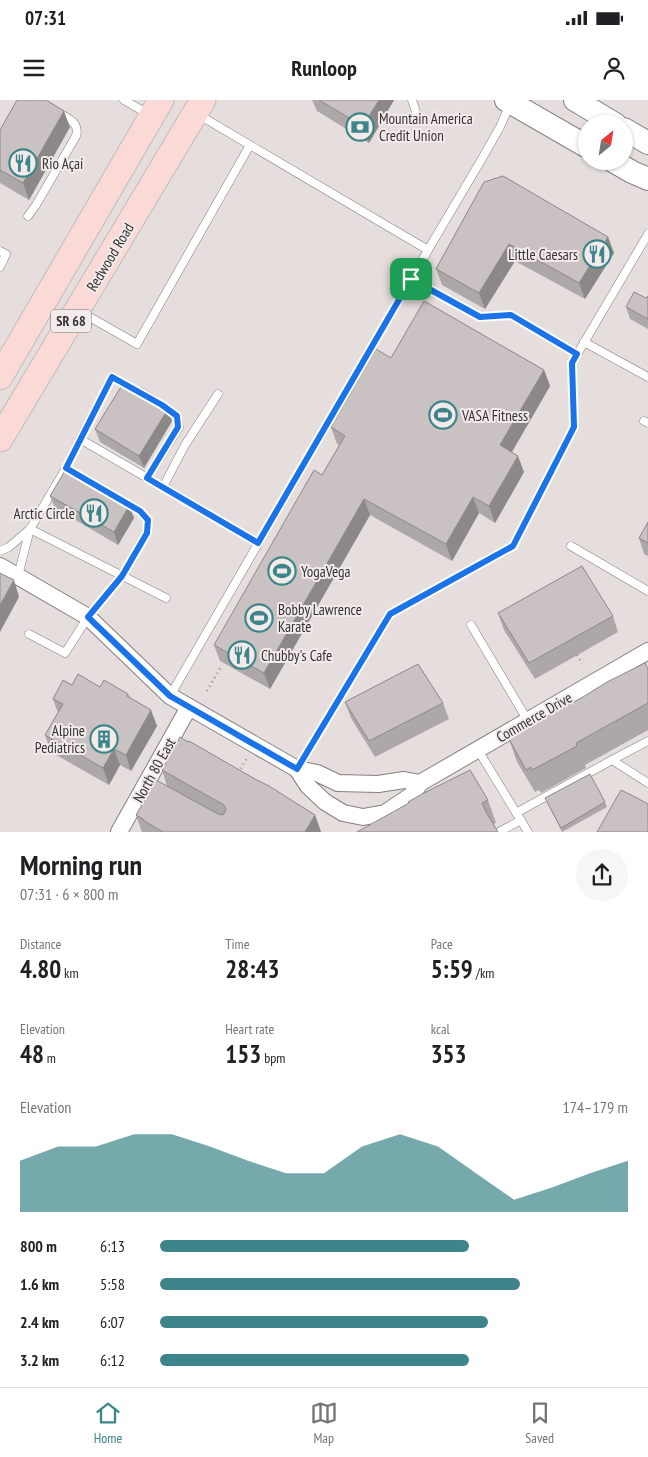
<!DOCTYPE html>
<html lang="en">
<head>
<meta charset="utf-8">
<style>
	:root { --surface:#fff; --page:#f6f6f6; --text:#202124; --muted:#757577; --line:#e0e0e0; --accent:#3d858a }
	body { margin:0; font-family:"PT Sans Narrow",sans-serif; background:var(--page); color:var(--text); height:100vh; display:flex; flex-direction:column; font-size:19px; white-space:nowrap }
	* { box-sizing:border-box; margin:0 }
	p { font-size:16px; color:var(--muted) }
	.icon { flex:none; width:28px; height:28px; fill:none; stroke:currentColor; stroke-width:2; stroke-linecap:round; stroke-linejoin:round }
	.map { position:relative; height:732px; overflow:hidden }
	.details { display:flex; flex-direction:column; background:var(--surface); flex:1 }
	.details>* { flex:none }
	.needle { width:32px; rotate:30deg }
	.tools { position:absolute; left:578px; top:15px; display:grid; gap:10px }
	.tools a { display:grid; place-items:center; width:55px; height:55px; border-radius:50%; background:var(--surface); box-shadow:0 1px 4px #0004; font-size:25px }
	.pin { position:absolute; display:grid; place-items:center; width:42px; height:42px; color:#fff; margin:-21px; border-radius:10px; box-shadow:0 2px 8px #0006 }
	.round { display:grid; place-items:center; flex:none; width:52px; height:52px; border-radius:26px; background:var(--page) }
	.headline { display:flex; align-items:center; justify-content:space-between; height:85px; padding:0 20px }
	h1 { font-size:28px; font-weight:600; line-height:38px }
	.figures { display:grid; grid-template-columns:repeat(3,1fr); gap:8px; height:85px; padding:5px 20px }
	.figures div { display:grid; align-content:center }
	.figures b { font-size:25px; font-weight:600 }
	.figures small { font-size:14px; font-weight:400 }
	.figures p { font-size:14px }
	.chart { height:140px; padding:10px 20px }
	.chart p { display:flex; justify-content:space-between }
	.chart svg { width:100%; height:90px; margin-top:5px; fill:var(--accent); opacity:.7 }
	ul { padding:0 20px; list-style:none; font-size:16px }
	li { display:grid; grid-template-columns:80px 60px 1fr; align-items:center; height:38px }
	li i { height:12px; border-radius:6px; background:var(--accent) }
	.status { display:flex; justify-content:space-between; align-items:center; height:35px; padding:0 25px; background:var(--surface); direction:ltr }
	.status svg { height:14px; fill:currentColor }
	header { display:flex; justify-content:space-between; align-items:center; height:65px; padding:0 20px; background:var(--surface); font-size:22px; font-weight:600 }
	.dock { display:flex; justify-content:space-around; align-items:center; height:70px; border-top:1px solid var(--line); background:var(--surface); font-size:14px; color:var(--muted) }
	.dock a { display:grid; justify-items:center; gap:2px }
	.dock .current { color:var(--accent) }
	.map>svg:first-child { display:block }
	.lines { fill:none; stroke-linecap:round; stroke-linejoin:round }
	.service-casing { stroke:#867f7f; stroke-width:9 }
	.minor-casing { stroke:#867f7f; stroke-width:18 }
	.secondary-casing { stroke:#867f7f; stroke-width:24 }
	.primary-casing { stroke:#bebdbd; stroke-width:27 }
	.path { stroke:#938e8d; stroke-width:2.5; stroke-dasharray:1 4; stroke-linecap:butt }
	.service { stroke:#fff; stroke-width:8 }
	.minor { stroke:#fff; stroke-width:16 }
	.secondary { stroke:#fff; stroke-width:22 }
	.primary { stroke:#fbd9d7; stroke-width:25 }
	.wall { fill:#aea7a7 }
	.shaded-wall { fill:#8d8888 }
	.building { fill:#cac2c2; stroke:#8d8888 }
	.route-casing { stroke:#fff; stroke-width:10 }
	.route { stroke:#1a73e8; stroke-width:6 }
	.labels { text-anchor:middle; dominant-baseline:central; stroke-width:4; stroke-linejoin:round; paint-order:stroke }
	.shield { fill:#f3ebea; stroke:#6e6a69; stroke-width:1 }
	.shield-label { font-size:14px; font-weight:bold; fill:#353232 }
	.poi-label { font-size:15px; fill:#353232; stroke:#f3ebea; text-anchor:start }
	.street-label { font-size:15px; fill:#353232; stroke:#f3ebea }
</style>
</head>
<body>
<div class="status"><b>07:31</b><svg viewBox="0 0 49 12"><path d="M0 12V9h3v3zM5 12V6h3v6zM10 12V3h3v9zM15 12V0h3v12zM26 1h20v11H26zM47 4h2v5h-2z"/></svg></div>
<header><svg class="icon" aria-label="menu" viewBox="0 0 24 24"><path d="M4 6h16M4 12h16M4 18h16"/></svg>Runloop<svg class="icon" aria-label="person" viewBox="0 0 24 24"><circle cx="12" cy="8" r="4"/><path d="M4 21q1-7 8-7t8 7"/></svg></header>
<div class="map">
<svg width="648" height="732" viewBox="0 0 648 732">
	<rect width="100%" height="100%" fill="#e6dedd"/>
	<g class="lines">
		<g class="service-casing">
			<g id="service">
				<path d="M124 0 148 14"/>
				<path d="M412 0 416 12"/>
				<path d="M199 15 428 150"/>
				<path d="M28 116 36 105 76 36C80 23 69 19 59 13"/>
				<path d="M0 151 6 154 0 167"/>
				<path d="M411 179 480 217 511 215 577 254"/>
				<path d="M79 211 137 244 250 45"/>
				<path d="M584 242 648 277"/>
				<path d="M141 292 162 305 177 316 179 327 147 378"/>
				<path d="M218 294 185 345 163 387 258 443"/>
				<path d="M644 321 648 323"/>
				<path d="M80 339 112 277 130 287"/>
				<path d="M30 429 166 498"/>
				<path d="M571 446 648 491"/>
				<path d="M0 451 9 447 30 429 66 368 80 339 163 387"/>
				<path d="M18 476 30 429"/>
				<path d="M471 525 528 621"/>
				<path d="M29 534 65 553 88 517 122 476 147 433 148 420 140 411 66 368"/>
				<path d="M170 596 428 150 483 57 500 27 510 4"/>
				<path d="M478 650 528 732"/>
				<path d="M612 660 648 641"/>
				<path d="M297 669 390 514 513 446 574 327 572 263 648 134"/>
				<path d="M516 713 612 660 648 683"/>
				<path d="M499 732 521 720"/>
			</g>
		</g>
		<g class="minor-casing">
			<g id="minor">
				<path d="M0 466 88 517 170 596 297 669 317 673 338 683 378 684 404 680 420 683"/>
				<path d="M297 669 308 686 325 702 343 713 363 717 385 713 412 695 420 683 648 551"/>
				<path d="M119 732 189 607"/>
			</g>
		</g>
		<g class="secondary-casing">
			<g id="secondary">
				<path d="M506 0 586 46"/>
				<path d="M575 0 615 24"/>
				<path d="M624 29 648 43"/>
				<path d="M613 61 632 72 648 79"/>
			</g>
		</g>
		<g class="primary-casing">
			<g id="primary">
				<path d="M0 277 161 0"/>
				<path d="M0 339 203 0"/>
			</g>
		</g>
		<g class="path">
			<path d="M577 555 582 564"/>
			<path d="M207 591 222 565"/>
			<path d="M238 673 247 658"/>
		</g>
		<use href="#service" class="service"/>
		<use href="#minor" class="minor"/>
		<use href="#secondary" class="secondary"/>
		<use href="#primary" class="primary"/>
	</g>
	<g class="wall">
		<path d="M312 0H394L369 43 317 11Z"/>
		<path d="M70 27 29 100 0 83V30Z"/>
		<path d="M484 82 608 137 614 153 585 199 515 161 485 209 442 185 436 169Z"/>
		<path d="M648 196V229L630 219 626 207 646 198Z"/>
		<path d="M391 258 544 270 550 286 512 352 524 372 495 423 479 413 452 461 370 415 270 589 220 561 214 545 322 375 339 345 337 344 331 327Z"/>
		<path d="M168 309 172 321 144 368 100 342 95 329Z"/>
		<path d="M50 396 129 406 134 418 118 445 55 408Z"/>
		<path d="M648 422V456L644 454 639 438Z"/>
		<path d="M498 513 613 516 618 532 535 579 504 530Z"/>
		<path d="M648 569V630L585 665 586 668 541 693 539 690 535 692 517 662 509 639Z"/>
		<path d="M100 587 128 594 130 597 157 626 131 671 120 665 109 685 51 652 45 635 58 613 53 599Z"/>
		<path d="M345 602 443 603 449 619 375 657 351 618Z"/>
		<path d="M162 670 315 715 321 732H142L136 715 167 686Z"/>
		<path d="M545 698 605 702 607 707 562 732Z"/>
		<path d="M488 700 496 723 493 724 357 732Z"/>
	</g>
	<g class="shaded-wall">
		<path d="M379 0H394L369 43 363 26Z"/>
		<path d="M64 11 70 27 29 100 23 83Z"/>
		<path d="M608 137 614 153 585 199 579 183Z"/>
		<path d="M509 144 515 161 485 209 479 193Z"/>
		<path d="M544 270 550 286 506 362 500 345Z"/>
		<path d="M168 309 172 321 144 368 139 356Z"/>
		<path d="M518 356 524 372 495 423 489 406Z"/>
		<path d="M473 397 479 413 452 461 446 444Z"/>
		<path d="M364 399 370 415 270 589 264 573Z"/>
		<path d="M129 406 134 418 118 445 114 432Z"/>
		<path d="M14 480 19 497 0 532V505Z"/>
		<path d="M151 610 157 626 131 671 126 655Z"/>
		<path d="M114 649 120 665 109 685 103 668Z"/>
		<path d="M315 715 321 732H305Z"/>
	</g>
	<g class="building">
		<path d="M17 0H46L64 11 23 83 0 70V30Z"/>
		<path d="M319 0H379L363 26Z"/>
		<path d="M503 76 608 137 579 183 509 144 479 193 436 169 484 82Z"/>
		<path d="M634 192 646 198 648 196V219L626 207Z"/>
		<path d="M424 201 544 270 500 345 518 356 489 406 473 397 446 444 364 399 264 573 214 545 314 370 322 375 345 336 331 327 376 249 391 258Z"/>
		<path d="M124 282 168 309 139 356 95 329Z"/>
		<path d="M66 369 129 406 114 432 50 396Z"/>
		<path d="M648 422V443L639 438Z"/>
		<path d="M582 466 613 516 529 563 498 513Z"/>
		<path d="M0 473 14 480 0 505Z"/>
		<path d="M645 563 648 569V603L576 643 577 646 532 670 531 667 526 670 509 639 517 634 516 633 583 597 607 582Z"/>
		<path d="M418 564 443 603 369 641 345 602Z"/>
		<path d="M78 574 100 587 104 580 128 594 127 596 151 610 126 655 114 649 103 668 45 635 63 604 53 599 63 580 72 585Z"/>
		<path d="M180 637 188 642 189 641 255 679 269 686 315 715 305 732H163L143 720V719L136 715 156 680 218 714 223 715 226 710 224 705 162 670Z"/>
		<path d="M470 670 488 700 482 703 486 712 498 732H357L409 703 408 702 422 694Z"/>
		<path d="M590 674 605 702 561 728 545 698Z"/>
		<path d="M621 690 637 698 648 704V732H597Z"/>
	</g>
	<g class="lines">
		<g class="route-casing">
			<path id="route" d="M411 179 480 217 511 215 577 254 572 263 574 327 513 446 390 514 297 669 170 596 88 517 122 476 147 433 148 420 140 411 66 368 112 277 162 305 177 316 178 327 147 378 258 443Z"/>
		</g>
		<use href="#route" class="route"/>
	</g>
	<defs>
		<g id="bank-ring" transform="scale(1.4375)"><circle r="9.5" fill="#f3ebea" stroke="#3d858a" stroke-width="1.5"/><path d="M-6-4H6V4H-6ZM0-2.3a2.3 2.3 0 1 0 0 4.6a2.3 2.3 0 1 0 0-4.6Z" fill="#3d858a"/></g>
		<g id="restaurant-ring" transform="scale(1.4375)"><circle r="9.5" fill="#f3ebea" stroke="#3d858a" stroke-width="1.5"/><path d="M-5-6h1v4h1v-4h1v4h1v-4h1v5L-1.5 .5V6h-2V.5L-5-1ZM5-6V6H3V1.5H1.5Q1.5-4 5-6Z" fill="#3d858a"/></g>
		<g id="stadium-ring" transform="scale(1.4375)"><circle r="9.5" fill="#f3ebea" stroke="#3d858a" stroke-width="1.5"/><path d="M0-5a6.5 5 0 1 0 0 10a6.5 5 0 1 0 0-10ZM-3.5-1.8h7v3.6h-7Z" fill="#3d858a"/></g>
		<g id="building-ring" transform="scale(1.4375)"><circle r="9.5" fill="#f3ebea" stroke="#3d858a" stroke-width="1.5"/><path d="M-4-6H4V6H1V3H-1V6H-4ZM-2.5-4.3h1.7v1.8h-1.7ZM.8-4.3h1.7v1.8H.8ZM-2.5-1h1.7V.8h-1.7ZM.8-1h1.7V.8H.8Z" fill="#3d858a"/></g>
	</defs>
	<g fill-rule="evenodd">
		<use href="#bank-ring" x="360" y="27"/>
		<use href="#restaurant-ring" x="23" y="63"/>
		<use href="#restaurant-ring" x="597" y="154"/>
		<use href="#stadium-ring" x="443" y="315"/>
		<use href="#restaurant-ring" x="94" y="413"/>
		<use href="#stadium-ring" x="282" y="471"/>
		<use href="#stadium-ring" x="259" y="518"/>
		<use href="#restaurant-ring" x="242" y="555"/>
		<use href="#building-ring" x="104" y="639"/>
	</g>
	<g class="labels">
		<rect class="shield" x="51" y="209.5" width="40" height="23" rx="4"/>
		<g class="shield-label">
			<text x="71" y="221">SR 68</text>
		</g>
		<g class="poi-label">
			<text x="379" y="18">Mountain America<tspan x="379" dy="17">Credit Union</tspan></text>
			<text x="42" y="63">Rio Açaí</text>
			<text x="578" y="154" text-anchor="end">Little Caesars</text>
			<text x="462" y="315">VASA Fitness</text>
			<text x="75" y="413" text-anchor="end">Arctic Circle</text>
			<text x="301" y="471">YogaVega</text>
			<text x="278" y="509">Bobby Lawrence<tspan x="278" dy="17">Karate</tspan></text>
			<text x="261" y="555">Chubby's Cafe</text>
			<text x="85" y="630" text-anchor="end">Alpine<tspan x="85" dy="17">Pediatrics</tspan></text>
		</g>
		<g class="street-label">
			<text transform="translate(110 157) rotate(-59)">Redwood Road</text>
			<text transform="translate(534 617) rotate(-30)">Commerce Drive</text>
			<text transform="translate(154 670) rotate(-61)">North 80 East</text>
		</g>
	</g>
</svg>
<div class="tools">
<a><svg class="needle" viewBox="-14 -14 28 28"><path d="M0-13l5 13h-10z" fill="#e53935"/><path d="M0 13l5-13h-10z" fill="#757577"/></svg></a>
</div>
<div class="pin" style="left:411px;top:179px;background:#1e9e55"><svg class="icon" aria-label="arrive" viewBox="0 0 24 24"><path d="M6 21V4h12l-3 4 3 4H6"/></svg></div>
</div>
<section class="details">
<div class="headline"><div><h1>Morning run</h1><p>07:31 · 6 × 800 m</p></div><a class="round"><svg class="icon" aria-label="share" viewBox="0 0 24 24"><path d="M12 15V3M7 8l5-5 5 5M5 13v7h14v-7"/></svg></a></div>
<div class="figures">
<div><p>Distance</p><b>4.80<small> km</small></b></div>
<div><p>Time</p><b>28:43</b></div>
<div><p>Pace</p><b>5:59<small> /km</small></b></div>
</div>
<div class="figures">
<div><p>Elevation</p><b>48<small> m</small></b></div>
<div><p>Heart rate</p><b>153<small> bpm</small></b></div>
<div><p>kcal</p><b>353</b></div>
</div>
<div class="chart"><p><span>Elevation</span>174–179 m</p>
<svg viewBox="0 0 160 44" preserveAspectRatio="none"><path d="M0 44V19L10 12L20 12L30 6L40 6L50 12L60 19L70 25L80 25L90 12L100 6L110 12L120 25L130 38L140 32L150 25L160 19V44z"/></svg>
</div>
<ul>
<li><b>800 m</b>6:13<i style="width:66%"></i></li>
<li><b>1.6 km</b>5:58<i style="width:77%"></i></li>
<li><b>2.4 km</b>6:07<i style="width:70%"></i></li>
<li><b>3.2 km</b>6:12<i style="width:66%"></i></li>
</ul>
</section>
<nav class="dock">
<a class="current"><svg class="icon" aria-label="home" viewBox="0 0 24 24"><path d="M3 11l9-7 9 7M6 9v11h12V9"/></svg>Home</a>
<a><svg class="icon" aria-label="map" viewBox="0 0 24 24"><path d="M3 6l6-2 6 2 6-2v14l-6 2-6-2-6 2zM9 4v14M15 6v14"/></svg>Map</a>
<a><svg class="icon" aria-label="saved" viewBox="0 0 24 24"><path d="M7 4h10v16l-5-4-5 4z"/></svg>Saved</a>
</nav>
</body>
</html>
